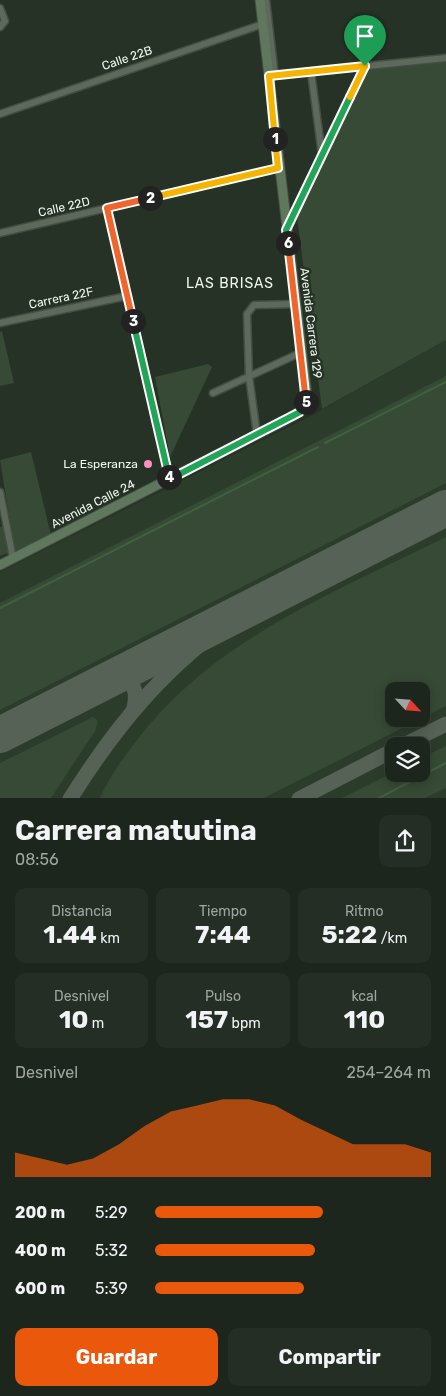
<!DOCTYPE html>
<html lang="es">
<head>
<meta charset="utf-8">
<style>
	:root { --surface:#1c261c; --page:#252e25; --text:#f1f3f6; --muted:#a0a5a3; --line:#3a433b; --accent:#ea580c }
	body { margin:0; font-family:Rubik,sans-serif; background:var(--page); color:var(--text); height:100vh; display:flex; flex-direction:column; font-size:19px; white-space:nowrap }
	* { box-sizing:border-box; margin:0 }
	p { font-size:16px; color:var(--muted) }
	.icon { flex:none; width:28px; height:28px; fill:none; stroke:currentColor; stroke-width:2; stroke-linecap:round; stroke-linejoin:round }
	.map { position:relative; height:798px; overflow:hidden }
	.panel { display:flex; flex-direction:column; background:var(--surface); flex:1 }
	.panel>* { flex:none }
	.needle { width:32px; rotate:116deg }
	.tools { position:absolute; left:385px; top:682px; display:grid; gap:10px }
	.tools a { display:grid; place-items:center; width:45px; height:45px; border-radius:10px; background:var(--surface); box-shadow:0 2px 12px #0003,0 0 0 1px var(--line); font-size:25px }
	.pin { position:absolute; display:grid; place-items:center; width:42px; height:42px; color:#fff; margin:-51px -21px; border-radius:50% 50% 50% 0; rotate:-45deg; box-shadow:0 0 5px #0007 }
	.pin .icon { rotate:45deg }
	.km { position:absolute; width:25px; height:25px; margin:-12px; border-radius:50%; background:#222; color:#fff; font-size:14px; line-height:25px; text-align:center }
	.round { display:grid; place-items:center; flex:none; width:52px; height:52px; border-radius:10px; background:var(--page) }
	.head { display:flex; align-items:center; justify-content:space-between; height:85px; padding:0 15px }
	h1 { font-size:28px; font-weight:700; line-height:38px }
	.metrics { display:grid; grid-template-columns:repeat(3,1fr); gap:8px; height:85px; padding:5px 15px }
	.metrics div { display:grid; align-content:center; border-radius:10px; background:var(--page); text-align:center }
	.metrics b { font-size:25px; font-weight:700 }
	.metrics small { font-size:14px; font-weight:400 }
	.metrics p { font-size:14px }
	.chart { height:140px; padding:10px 15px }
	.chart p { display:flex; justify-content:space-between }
	.chart svg { width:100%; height:90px; margin-top:5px; fill:var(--accent); opacity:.7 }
	.action { display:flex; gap:10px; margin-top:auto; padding:10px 15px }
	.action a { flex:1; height:58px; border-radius:10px; background:var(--accent); color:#fff; font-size:20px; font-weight:700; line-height:58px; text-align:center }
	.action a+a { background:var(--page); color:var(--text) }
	ul { padding:0 15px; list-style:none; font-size:16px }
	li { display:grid; grid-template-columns:80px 60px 1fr; align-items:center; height:38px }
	li i { height:12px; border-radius:6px; background:var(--accent) }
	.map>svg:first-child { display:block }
	.built { fill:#2c3c2b; fill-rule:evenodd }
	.green { fill:#364a35; fill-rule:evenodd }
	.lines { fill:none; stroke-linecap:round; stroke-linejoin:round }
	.stream { stroke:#40603e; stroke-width:2 }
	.taxiway { stroke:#566256; stroke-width:15 }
	.runway { stroke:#566256; stroke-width:36 }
	.street-casing { stroke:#454e44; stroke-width:9 }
	.secondary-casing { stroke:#454e44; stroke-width:11 }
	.street { stroke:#5c695b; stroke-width:6 }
	.secondary { stroke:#5e775d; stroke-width:9 }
	.split-1-casing { stroke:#fff; stroke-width:10 }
	.split-2-casing { stroke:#fff; stroke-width:10 }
	.split-3-casing { stroke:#fff; stroke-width:10 }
	.split-4-casing { stroke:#fff; stroke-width:10 }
	.split-5-casing { stroke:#fff; stroke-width:10 }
	.split-6-casing { stroke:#fff; stroke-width:10 }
	.split-7-casing { stroke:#fff; stroke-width:10 }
	.split-8-casing { stroke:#fff; stroke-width:10 }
	.split-1 { stroke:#f5b400; stroke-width:6 }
	.split-2 { stroke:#f5b400; stroke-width:6 }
	.split-3 { stroke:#f0652b; stroke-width:6 }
	.split-4 { stroke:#22a559; stroke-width:6 }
	.split-5 { stroke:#22a559; stroke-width:6 }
	.split-6 { stroke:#f0652b; stroke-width:6 }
	.split-7 { stroke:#22a559; stroke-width:6 }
	.split-8 { stroke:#f5b400; stroke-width:6 }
	.poi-dot { fill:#fd8ebf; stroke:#263226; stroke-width:2 }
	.labels { text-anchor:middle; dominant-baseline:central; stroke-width:5; stroke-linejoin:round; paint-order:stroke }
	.street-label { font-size:12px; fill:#eff7ef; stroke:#263226 }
	.poi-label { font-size:12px; fill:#eff7ef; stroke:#263226; text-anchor:end }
	.neighbourhood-label { font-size:14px; letter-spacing:1px; fill:#eff7ef; stroke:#263226 }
</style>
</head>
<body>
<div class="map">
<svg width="446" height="799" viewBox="0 0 446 799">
	<rect width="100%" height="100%" fill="#263226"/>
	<path class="built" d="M446 340V798L0 799V572L311 416ZM394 691H421V719H394ZM394 746H421V774H394Z"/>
	<g class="green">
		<path d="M446 62V340L322 409 297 217 368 70Z"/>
		<path d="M2 331 14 383 0 386V332Z"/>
		<path d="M208 364 212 367 170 457 155 377Z"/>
		<path d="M446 376V483L0 710V603Z"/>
		<path d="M31 452 51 535 15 552 0 460Z"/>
		<path d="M3 526 8 553 0 556V527Z"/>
		<path d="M446 537V706L264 798H100C108 779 121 761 134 744 211 640 333 593 446 537ZM394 691H421V719H394Z"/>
		<path d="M93 717 98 721 95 731 51 798H0V763Z"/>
		<path d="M446 746V788L425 798H342L394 772 421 774V758Z"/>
	</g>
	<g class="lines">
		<g class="stream">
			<path d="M325 443 446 382"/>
			<path d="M0 608 318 447"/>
			<path d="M377 799 446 763"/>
		</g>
		<g class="taxiway">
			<path d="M103 683C125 679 140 679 134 708"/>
			<path d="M402 746 446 724"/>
			<path d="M70 799C121 718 166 667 243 611"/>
			<path d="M299 799 394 750"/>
		</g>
		<path class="runway" d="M0 735 446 508"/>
		<g class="street-casing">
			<g id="street">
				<path d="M266 0 275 76"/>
				<path d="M0 8 5 21 0 27"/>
				<path d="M311 72 322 155"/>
				<path d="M269 76 446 58"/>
				<path d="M0 114 263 24"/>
				<path d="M107 208 170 479"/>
				<path d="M288 228 365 66"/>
				<path d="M0 233 278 168"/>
				<path d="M0 323 127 296"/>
				<path d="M213 393 302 352"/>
				<path d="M257 435 249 376 247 314 254 305 296 304"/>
				<path d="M0 492 13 558"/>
			</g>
		</g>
		<g class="secondary-casing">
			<path id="secondary" d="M0 565 293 416 305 407 307 396 260 0"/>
		</g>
		<use href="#street" class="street"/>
		<use href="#secondary" class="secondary"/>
	</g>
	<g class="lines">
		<g class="split-1-casing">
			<path id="split-1" d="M275 139 269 76 365 66"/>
		</g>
		<g class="split-2-casing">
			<path id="split-2" d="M150 198 278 168 275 139"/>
		</g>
		<g class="split-3-casing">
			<path id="split-3" d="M133 321 107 208 150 198"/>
		</g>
		<g class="split-4-casing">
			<path id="split-4" d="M133 321 169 477"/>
		</g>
		<g class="split-5-casing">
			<path id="split-5" d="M169 477 170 479 300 412 306 402"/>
		</g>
		<g class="split-6-casing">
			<path id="split-6" d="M288 243 306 402"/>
		</g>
		<g class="split-7-casing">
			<path id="split-7" d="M288 243 286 230 350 97"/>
		</g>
		<g class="split-8-casing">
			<path id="split-8" d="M350 97 365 66"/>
		</g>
		<use href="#split-1" class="split-1"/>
		<use href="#split-2" class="split-2"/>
		<use href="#split-3" class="split-3"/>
		<use href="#split-4" class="split-4"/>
		<use href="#split-5" class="split-5"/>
		<use href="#split-6" class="split-6"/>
		<use href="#split-7" class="split-7"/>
		<use href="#split-8" class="split-8"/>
	</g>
	<circle class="poi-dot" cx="148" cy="464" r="5"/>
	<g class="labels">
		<g class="street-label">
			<text transform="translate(127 58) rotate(-19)">Calle 22B</text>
			<text transform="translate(64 207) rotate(-13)">Calle 22D</text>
			<text transform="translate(61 298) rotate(-12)">Carrera 22F</text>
			<text transform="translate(311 323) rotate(83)">Avenida Carrera 129</text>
			<text transform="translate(93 504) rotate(-27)">Avenida Calle 24</text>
		</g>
		<g class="poi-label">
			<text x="138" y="464">La Esperanza</text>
		</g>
		<g class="neighbourhood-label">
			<text x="230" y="283">LAS BRISAS</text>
		</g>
	</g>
</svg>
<div class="tools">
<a><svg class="needle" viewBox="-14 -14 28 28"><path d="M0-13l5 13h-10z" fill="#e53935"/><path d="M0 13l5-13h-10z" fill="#a0a5a3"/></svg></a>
<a><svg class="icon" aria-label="layers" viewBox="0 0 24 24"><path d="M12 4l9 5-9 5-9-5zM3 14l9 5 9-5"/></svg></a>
</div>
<div class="pin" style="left:365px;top:66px;background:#1e9e55"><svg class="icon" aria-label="arrive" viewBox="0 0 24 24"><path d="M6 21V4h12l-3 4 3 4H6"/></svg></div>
<b class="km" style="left:275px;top:139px">1</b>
<b class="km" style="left:150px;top:198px">2</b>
<b class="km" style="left:133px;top:321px">3</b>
<b class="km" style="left:169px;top:477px">4</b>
<b class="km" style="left:306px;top:402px">5</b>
<b class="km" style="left:288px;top:243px">6</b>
</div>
<section class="panel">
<div class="head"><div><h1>Carrera matutina</h1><p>08:56</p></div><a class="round"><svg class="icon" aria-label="share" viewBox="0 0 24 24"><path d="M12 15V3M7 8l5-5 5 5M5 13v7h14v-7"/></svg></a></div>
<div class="metrics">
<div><p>Distancia</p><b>1.44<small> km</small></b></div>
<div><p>Tiempo</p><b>7:44</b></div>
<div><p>Ritmo</p><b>5:22<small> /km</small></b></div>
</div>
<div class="metrics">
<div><p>Desnivel</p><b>10<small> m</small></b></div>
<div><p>Pulso</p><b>157<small> bpm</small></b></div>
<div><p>kcal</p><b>110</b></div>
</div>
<div class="chart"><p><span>Desnivel</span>254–264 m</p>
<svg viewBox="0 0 160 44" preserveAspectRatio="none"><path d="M0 44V32L10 35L20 38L30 35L40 28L50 19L60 12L70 9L80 6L90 6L100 9L110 16L120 22L130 28L140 28L150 28L160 32V44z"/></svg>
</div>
<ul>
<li><b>200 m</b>5:29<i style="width:61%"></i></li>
<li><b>400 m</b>5:32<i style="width:58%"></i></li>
<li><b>600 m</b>5:39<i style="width:54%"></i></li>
</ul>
<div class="action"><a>Guardar</a><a>Compartir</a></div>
</section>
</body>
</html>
